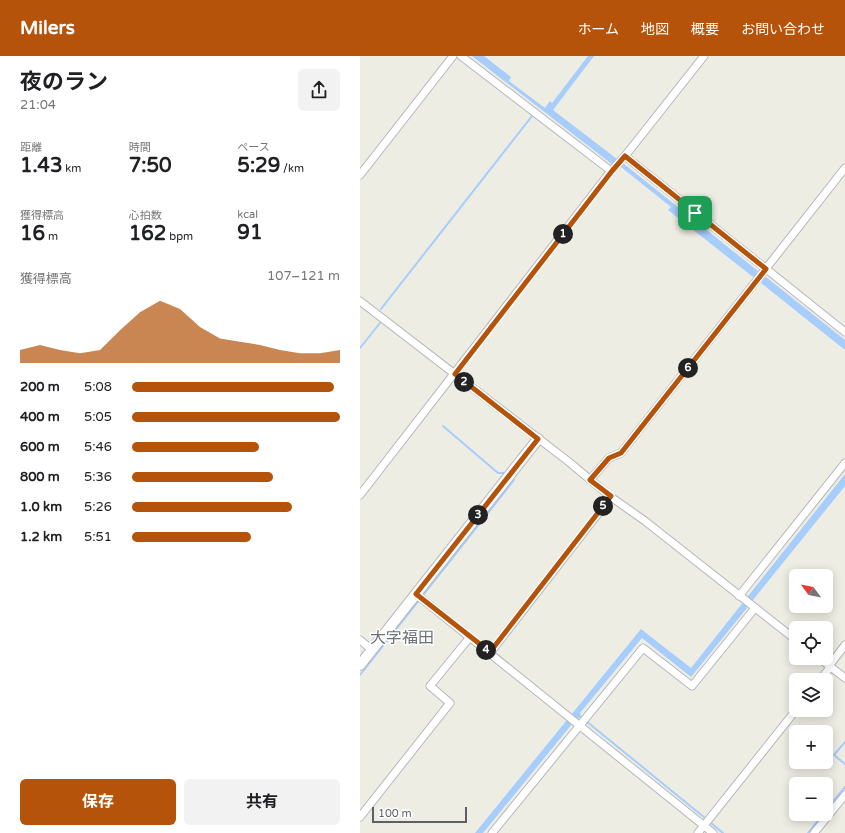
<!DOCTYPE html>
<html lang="ja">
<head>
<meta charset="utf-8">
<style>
	:root { --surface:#fff; --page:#f2f2f2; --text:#202124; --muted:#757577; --accent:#b45309 }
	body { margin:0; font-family:"Varela Round","Noto Sans JP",sans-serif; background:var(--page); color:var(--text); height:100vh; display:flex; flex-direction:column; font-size:15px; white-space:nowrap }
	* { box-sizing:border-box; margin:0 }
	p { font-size:13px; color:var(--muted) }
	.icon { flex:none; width:22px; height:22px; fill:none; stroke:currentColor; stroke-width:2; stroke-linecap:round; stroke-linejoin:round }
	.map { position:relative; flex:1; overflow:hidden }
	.details { display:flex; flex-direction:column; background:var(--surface); width:360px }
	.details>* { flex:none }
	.needle { width:26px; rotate:302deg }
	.fabs { position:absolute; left:429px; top:513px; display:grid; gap:8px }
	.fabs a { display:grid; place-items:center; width:44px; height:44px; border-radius:6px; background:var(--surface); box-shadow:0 2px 10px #0003; font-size:20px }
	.scale { position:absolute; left:12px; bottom:10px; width:95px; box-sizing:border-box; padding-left:4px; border:2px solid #5c5f64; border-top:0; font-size:11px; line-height:14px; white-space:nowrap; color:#5c5f64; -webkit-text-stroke:3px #fff; paint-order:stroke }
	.pin { position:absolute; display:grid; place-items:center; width:34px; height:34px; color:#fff; margin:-17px; border-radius:8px; box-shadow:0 2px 6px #0006 }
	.km { position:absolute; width:20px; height:20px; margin:-10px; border-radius:50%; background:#222; color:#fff; font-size:11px; line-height:20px; text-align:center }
	.round { display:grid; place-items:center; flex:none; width:42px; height:42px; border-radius:6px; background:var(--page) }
	.summary { display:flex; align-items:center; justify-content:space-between; height:68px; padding:0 20px }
	h1 { font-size:22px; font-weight:700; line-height:30px }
	.stats { display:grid; grid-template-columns:repeat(3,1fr); gap:6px; height:68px; padding:4px 20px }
	.stats div { display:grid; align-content:center }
	.stats b { font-size:20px; font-weight:700 }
	.stats small { font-size:11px; font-weight:400 }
	.stats p { font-size:11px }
	.chart { height:112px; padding:8px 20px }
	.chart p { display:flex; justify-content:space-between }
	.chart svg { width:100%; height:72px; margin-top:4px; fill:var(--accent); opacity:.7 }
	.cta { display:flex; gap:8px; margin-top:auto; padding:8px 20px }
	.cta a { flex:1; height:46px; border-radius:6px; background:var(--accent); color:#fff; font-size:16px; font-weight:700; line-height:46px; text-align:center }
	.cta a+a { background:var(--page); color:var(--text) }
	ul { padding:0 20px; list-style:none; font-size:13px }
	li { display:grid; grid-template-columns:64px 48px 1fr; align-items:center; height:30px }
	li i { height:10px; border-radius:5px; background:var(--accent) }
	header { display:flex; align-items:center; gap:24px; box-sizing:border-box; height:56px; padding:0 20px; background:var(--accent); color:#fff }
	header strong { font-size:19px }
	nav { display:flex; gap:22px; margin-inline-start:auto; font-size:14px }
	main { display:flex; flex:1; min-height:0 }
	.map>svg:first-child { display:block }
	.water { fill:#a6cdfc }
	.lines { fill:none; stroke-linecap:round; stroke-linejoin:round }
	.stream { stroke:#a6cdfc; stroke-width:2 }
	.street-casing { stroke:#b5b6bb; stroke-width:9 }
	.secondary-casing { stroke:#b6b8be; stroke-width:12 }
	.street { stroke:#fff; stroke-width:7 }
	.secondary { stroke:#fff; stroke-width:10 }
	.route-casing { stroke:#fff; stroke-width:8 }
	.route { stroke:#b45309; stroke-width:5 }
	.labels { text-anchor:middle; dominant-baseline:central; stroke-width:3; stroke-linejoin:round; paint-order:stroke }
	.quarter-label { font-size:16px; fill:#6d7176; stroke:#fff }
</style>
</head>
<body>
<header>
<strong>Milers</strong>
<nav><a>ホーム</a><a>地図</a><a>概要</a><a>お問い合わせ</a></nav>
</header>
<main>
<section class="details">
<div class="summary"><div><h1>夜のラン</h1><p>21:04</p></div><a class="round"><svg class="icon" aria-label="share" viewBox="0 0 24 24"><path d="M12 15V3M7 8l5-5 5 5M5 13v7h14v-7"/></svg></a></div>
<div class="stats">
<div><p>距離</p><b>1.43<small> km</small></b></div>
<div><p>時間</p><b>7:50</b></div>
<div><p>ペース</p><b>5:29<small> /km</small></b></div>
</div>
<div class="stats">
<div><p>獲得標高</p><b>16<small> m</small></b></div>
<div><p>心拍数</p><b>162<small> bpm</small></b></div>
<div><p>kcal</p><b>91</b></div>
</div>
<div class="chart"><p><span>獲得標高</span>107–121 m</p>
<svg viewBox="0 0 160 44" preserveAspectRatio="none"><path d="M0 44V36L10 33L20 36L30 38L40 36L50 24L60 13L70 6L80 11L90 22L100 29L110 31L120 33L130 36L140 38L150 38L160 36V44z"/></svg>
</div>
<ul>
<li><b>200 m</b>5:08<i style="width:97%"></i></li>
<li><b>400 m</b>5:05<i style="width:100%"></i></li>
<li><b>600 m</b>5:46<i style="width:61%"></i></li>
<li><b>800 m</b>5:36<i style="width:68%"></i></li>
<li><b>1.0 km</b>5:26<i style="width:77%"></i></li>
<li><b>1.2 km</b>5:51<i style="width:57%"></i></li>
</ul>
<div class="cta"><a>保存</a><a>共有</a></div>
</section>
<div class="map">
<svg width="485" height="777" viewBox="0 0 485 777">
	<rect width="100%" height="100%" fill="#eeede4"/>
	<g class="water">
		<path d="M112 0H124L151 21 149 25 185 52 190 45 192 47 228 0H234L193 54 257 103V104L264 108 398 215 396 217 404 223 406 221 485 284V294L401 227 402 225 395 219 393 221 308 154 311 151 261 111 254 107 253 109Z"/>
		<path d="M485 418V430L393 544H392L386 551 387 552 331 621 282 582 220 657 221 660 229 666 228 668 220 661 218 663 216 661 211 666 212 668 123 777H115L281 573 331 612Z"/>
	</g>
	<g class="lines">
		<g class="stream">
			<path d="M21 253 172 60"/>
			<path d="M0 292 20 267"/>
			<path d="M83 370 138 417H144"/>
			<path d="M0 619 154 424"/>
			<path d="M226 665 345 762"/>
			<path d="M485 686 474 699 485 708"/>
			<path d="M466 754 485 731"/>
			<path d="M351 767 363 777"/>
			<path d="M448 777 463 758"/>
		</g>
		<g class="street-casing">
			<g id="street">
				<path d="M101 0 251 115"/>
				<path d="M265 100 485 276"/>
				<path d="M0 119 93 0"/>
				<path d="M0 245 209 406 251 441 285 465 436 584"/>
				<path d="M230 424 249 402 261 397 485 112"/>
				<path d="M0 439 251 115 265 100 344 0"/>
				<path d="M56 538 353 777"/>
				<path d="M379 540 485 407"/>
				<path d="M0 584 12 594"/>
				<path d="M130 597 251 441"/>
				<path d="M459 602 485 622"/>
				<path d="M460 624 468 614 469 610 485 589"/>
				<path d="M0 761 90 647 70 630 110 581"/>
				<path d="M132 777 283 592 332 630 395 552"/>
				<path d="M338 777 436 654"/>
				<path d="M454 777 485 739"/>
			</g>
		</g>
		<g class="secondary-casing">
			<path id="secondary" d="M0 609 178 383"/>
		</g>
		<use href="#street" class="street"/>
		<use href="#secondary" class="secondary"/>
	</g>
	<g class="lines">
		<g class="route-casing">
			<path id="route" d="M265 100 406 213 261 397 249 402 230 424 251 440 130 596 56 538 178 383 95 318 252 115Z"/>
		</g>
		<use href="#route" class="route"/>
	</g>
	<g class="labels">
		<g class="quarter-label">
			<text x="42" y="582">大字福田</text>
		</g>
	</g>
</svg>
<div class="fabs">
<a><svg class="needle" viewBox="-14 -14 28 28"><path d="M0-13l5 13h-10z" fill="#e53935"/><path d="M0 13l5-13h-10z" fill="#757577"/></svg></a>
<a><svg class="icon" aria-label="locate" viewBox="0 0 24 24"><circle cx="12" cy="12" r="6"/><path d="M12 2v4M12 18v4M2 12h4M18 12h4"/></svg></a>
<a><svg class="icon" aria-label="layers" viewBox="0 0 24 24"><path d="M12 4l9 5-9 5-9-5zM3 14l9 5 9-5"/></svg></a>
<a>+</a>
<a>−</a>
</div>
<div class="scale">100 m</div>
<div class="pin" style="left:335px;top:157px;background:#1e9e55"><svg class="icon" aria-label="arrive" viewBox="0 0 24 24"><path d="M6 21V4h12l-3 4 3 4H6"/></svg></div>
<b class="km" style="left:203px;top:178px">1</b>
<b class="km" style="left:104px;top:326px">2</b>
<b class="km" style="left:118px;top:459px">3</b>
<b class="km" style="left:126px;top:594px">4</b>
<b class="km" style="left:243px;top:450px">5</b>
<b class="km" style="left:328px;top:312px">6</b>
</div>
</main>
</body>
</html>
